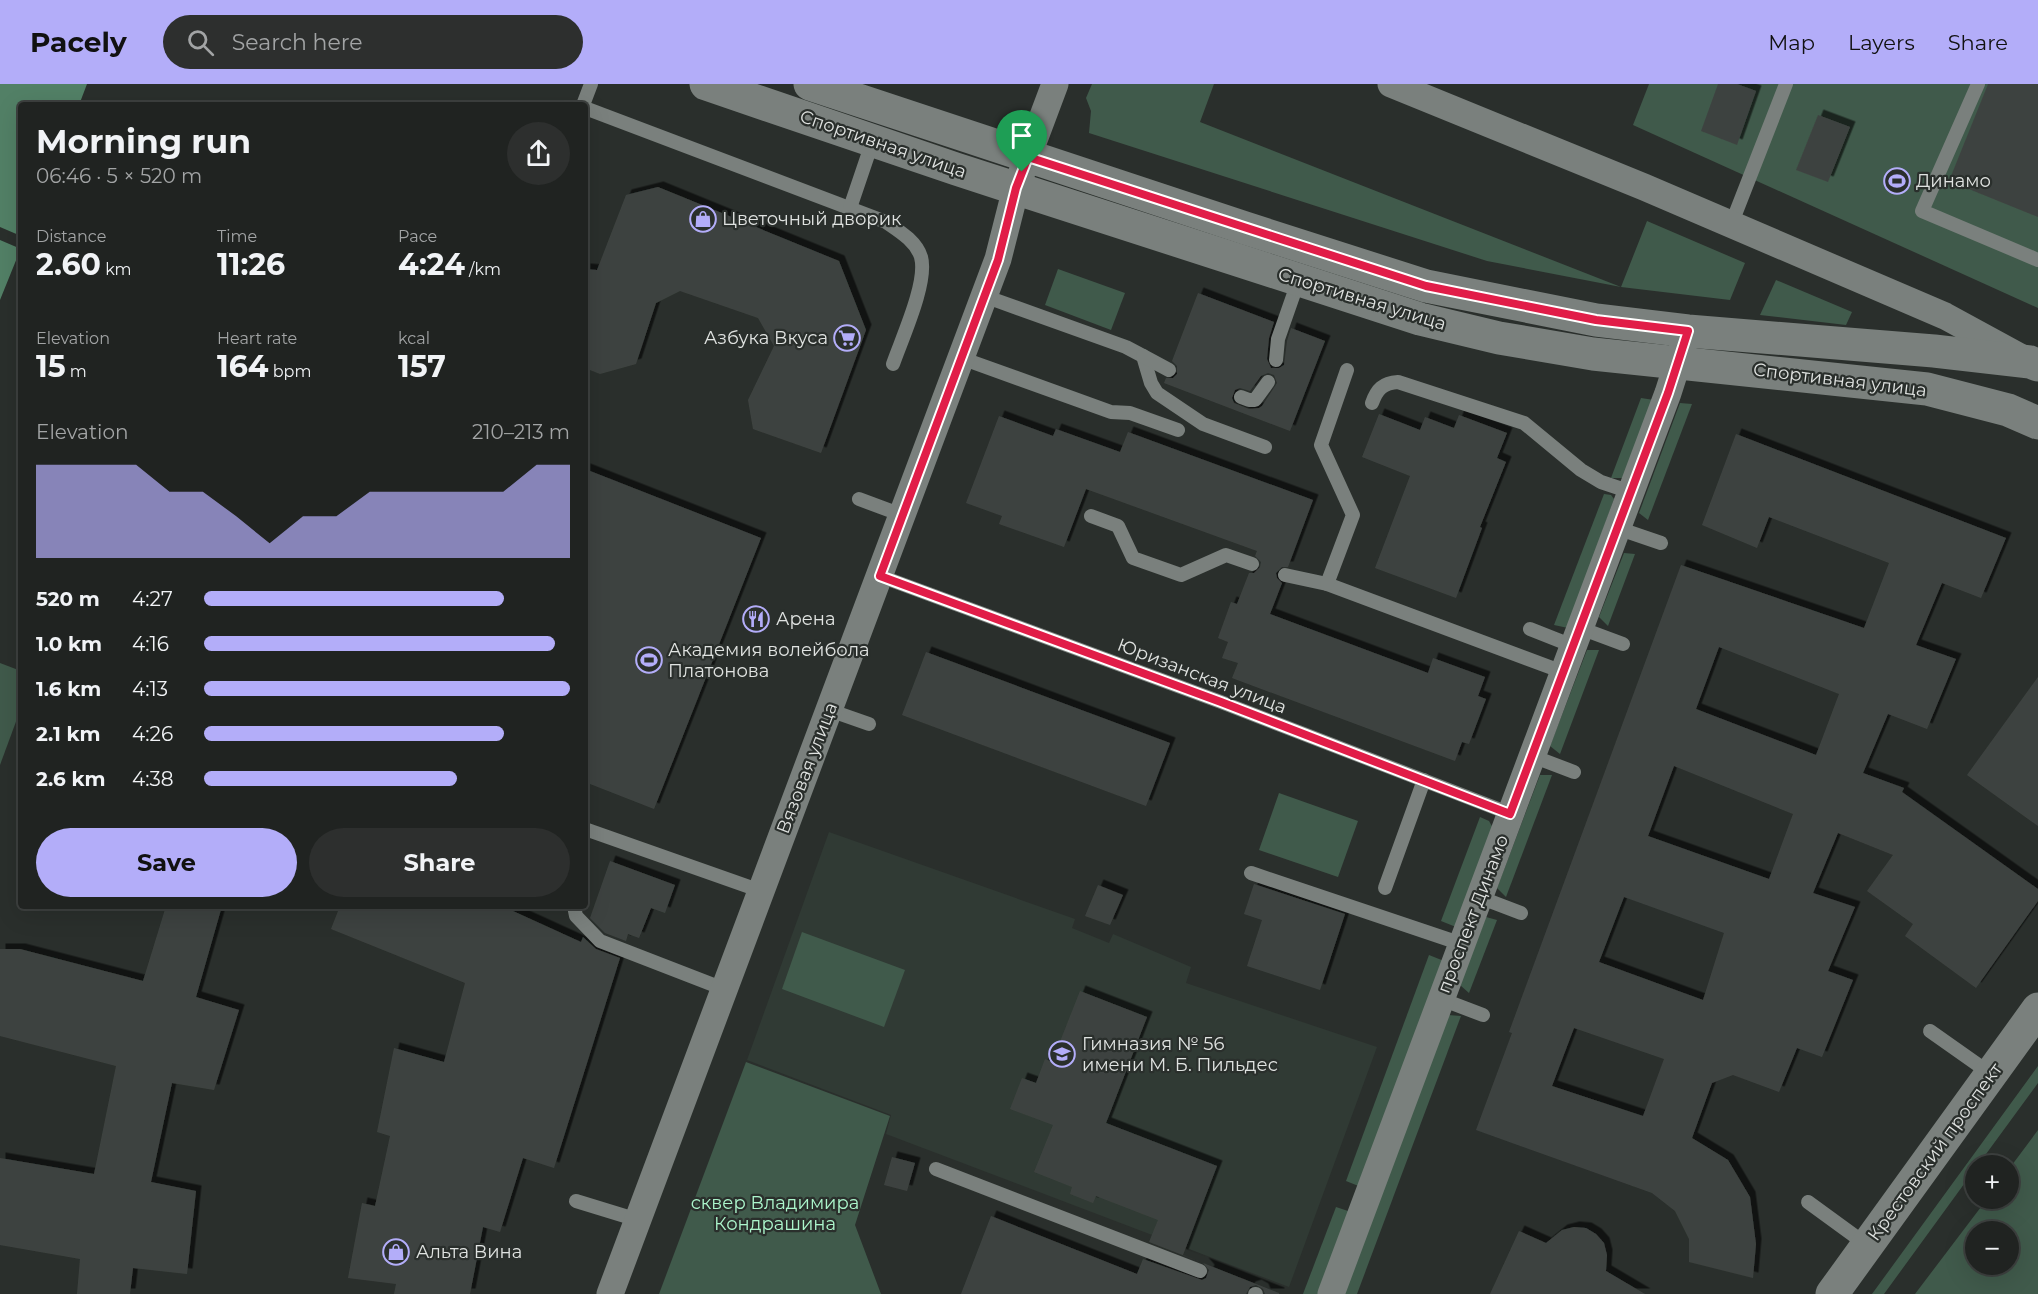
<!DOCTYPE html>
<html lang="en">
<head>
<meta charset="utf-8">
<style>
	:root { --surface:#202321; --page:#2d2f2e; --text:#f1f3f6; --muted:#a2a4a5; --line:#3d403f; --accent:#b3adf9 }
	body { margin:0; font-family:Montserrat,sans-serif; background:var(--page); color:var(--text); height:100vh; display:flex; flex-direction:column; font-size:22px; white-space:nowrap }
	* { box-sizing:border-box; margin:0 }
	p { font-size:20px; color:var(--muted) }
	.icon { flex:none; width:33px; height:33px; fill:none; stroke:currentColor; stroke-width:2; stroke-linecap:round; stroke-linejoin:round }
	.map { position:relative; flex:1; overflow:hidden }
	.panel { position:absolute; left:18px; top:18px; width:570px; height:807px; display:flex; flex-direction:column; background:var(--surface); border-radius:6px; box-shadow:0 6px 24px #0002,0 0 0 2px var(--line) }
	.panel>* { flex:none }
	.tools { position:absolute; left:1965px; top:1071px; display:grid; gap:12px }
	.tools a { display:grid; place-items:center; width:54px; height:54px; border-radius:50%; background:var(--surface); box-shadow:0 6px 24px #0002,0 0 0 2px var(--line); font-size:30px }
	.pin { position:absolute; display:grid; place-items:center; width:51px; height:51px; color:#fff; margin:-62px -26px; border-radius:50% 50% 50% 0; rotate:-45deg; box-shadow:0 0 6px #0007 }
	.pin .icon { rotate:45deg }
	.round { display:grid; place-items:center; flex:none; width:63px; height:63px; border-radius:32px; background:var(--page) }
	.headline { display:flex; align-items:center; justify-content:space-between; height:102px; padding:0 18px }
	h1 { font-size:33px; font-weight:700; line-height:45px }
	.figures { display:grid; grid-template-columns:repeat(3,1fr); gap:9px; height:102px; padding:6px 18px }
	.figures div { display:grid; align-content:center }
	.figures b { font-size:30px; font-weight:700 }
	.figures small { font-size:16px; font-weight:400 }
	.figures p { font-size:16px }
	.chart { height:168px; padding:12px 18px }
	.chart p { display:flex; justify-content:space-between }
	.chart svg { width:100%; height:108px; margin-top:6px; fill:var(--accent); opacity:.7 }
	.action { display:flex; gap:12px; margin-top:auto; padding:12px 18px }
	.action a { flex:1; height:69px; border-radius:36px; background:var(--accent); color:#111; font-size:24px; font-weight:700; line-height:69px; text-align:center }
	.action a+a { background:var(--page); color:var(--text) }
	ul { padding:0 18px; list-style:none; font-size:20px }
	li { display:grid; grid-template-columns:96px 72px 1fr; align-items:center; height:45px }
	li i { height:15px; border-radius:8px; background:var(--accent) }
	header { display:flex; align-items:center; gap:36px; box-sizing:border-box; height:84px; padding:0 30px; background:var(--accent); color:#111 }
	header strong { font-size:28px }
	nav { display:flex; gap:33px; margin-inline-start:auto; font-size:21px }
	.search { width:420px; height:54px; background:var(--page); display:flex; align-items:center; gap:15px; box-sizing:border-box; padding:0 21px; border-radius:33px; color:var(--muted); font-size:22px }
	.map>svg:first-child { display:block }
	.built { fill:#303a34 }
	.green { fill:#405a4b; fill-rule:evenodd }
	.water { fill:#528066 }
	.pier { fill:#2a2f2c }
	.building { fill:#3e4340; fill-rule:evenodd; filter:url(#shadow) }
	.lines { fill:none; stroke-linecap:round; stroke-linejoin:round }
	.lane { stroke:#7a807d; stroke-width:14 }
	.street { stroke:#7a807d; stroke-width:27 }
	.secondary { stroke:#7a807d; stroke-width:33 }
	.route-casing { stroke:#fff; stroke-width:12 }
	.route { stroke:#e11d48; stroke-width:8 }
	.labels { text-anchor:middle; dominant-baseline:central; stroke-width:4.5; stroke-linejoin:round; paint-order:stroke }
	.street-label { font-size:18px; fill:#e0e3e1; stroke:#2a2f2c }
	.poi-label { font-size:18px; fill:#e0e3e1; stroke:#2a2f2c; text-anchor:start }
	.park-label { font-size:18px; fill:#acf6cc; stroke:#2a2f2c }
</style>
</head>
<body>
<header>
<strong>Pacely</strong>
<div class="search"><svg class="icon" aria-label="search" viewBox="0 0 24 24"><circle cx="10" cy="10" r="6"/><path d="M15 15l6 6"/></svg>Search here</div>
<nav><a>Map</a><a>Layers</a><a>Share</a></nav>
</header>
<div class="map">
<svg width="2038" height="1210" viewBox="0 0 2038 1210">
	<defs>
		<filter id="shadow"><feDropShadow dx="5.5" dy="-5.5" stdDeviation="0" flood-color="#0009"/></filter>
	</defs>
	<rect width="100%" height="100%" fill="#2a2f2c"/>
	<path class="built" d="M829 748 1075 835 1072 844 1109 859 1113 850 1191 883 1186 899 1377 963 1289 1203 886 1050 891 1031 747 976Z"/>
	<g class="green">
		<path d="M1092 0H1214L1200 38 1621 203 1647 137 1745 179 1730 216 1621 203 1487 177 1089 49 1091 27 1086 14Z"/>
		<path d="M1649 0H2038V224L1633 41Z"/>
		<path d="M1058 185 1125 209 1111 246 1045 221Z"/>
		<path d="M1776 196 1852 228 1846 241 1760 231Z"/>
		<path d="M1641 314 1654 316 1623 394H1611Z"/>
		<path d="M1680 319 1692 320 1648 436 1639 429Z"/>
		<path d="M1604 410 1611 411 1614 415 1568 544 1554 541Z"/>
		<path d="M1624 469 1635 470 1608 542 1599 533Z"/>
		<path d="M1587 566H1599L1560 670 1550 662Z"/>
		<path d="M0 579 21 587V624L0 681Z"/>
		<path d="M1540 691H1552L1506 813 1497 804Z"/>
		<path d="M1279 709 1358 737 1338 793 1259 766Z"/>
		<path d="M1480 733 1489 737 1493 744 1456 843 1441 837Z"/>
		<path d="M1486 833 1497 836 1469 909 1460 901Z"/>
		<path d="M802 848 905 886 884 943 782 905Z"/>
		<path d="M1429 871 1444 877 1361 1103 1346 1097Z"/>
		<path d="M1448 931 1461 932 1357 1210H1344Z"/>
		<path d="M746 978 890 1032 855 1141 881 1210H659Z"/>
		<path d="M2038 982V999L1978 1081 1976 1082 1975 1085 1884 1210H1872Z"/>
		<path d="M2038 1046V1210H1915L1987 1115 2008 1114 2009 1085ZM1976 1148H2008V1180H1976Z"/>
		<path d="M1336 1123 1351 1128 1319 1210H1303Z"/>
	</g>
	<path class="water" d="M0 0H87L79 21H21V164L0 216Z"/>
	<path class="pier" d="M0 143 21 152V165L0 156Z"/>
	<g class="building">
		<path d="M1718 0H1737L1756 7 1737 61 1701 47Z"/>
		<path d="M1988 0H2038V133L1949 97Z"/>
		<path d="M1818 31 1850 43 1828 98 1796 86Z"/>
		<path d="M658 103 839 177 866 246 821 369 753 345 748 316 774 262 758 234 680 207 656 219 636 280 600 290 585 284V185L597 186 626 111Z"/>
		<path d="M1198 209 1274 238 1269 254 1267 275 1271 284H1279L1284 281 1287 257 1291 244 1325 257 1290 347 1164 299 1166 294H1173L1177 290V282L1172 277ZM1268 289 1274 291 1277 299 1262 322 1259 324 1249 325 1234 319 1232 314 1235 306 1240 304 1250 307 1261 292Z"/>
		<path d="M1379 330 1420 346 1425 333 1454 344 1459 331 1507 349 1497 374 1506 378 1480 443 1482 444 1456 514 1375 484 1410 392 1362 373Z"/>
		<path d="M999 332 1053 352 1056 345 1120 368 1128 348 1313 416 1288 483H1282L1276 489 1277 494 1282 499 1270 530 1428 589 1433 574 1485 593 1478 612 1486 615 1469 660 1462 658 1455 677 1232 594 1238 579 1222 574 1228 558 1218 554 1231 518 1237 520 1249 489H1254L1260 483 1261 478 1255 472 1257 467 1086 405 1064 463 999 440 1002 432 966 419Z"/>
		<path d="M1736 350 2006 454 1981 514 1942 499 1916 561 1956 575 1927 645 1888 630 1863 689 1904 704 1902 708 2038 805V817L1976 904 1905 852 1913 840 1867 807 1893 771 1838 749 1813 809 1855 823 1828 887 1853 896 1822 973 1797 964 1779 1008 1733 991 1712 999 1692 1054 1728 1076 1750 1113 1756 1160 1753 1194 1689 1178V1155L1675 1127 1652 1109 1476 1046 1512 949 1509 948 1681 481 1864 544 1889 479 1769 433 1757 464 1702 441ZM1719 563 1839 610 1816 671 1696 625ZM1674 682 1793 730 1769 795 1648 752ZM1624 813 1724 849 1703 916 1599 878ZM1574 944 1664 975 1643 1032 1552 1002Z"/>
		<path d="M585 385 761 454 654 725 585 698Z"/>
		<path d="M926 568 1170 659 1146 722 902 631Z"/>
		<path d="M2038 593V742L1967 691Z"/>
		<path d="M610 777 675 801 665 829 651 824 639 854 628 850 626 857 605 849 590 834Z"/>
		<path d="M1254 800 1345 830 1320 906 1247 882 1262 836 1244 830Z"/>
		<path d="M1098 801 1123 811 1110 841 1085 832Z"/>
		<path d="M166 822H222L196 913 239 926 214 1006 172 999 151 1098 196 1107 187 1190 133 1184 130 1210H77L80 1175 0 1161V1074L94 1090 116 982 0 952V865H20L143 897Z"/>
		<path d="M340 822H502L581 858 583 853 596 865 620 874 554 1084 523 1074 500 1148 483 1143 470 1210H394L396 1200 348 1194 362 1119 375 1122 390 1052 377 1048 394 964 444 978 465 899 331 845Z"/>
		<path d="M1080 907 1147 933 1106 1039 1217 1082 1183 1171 1203 1179 1149 1158 1158 1136 1096 1112 1093 1119 1070 1110 1072 1103 1034 1088 1053 1041 1010 1025 1022 994 1036 999 1045 975 1052 978Z"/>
		<path d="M892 1073 915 1079 907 1107 884 1101Z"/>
		<path d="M991 1132 1137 1190 1143 1175 1202 1196 1206 1194 1209 1186 1203 1179 1279 1209V1210H1265L1263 1205 1256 1201 1250 1203 1246 1210H961Z"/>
		<path d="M1574 1143 1586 1144 1596 1150 1604 1159 1607 1171 1606 1187 1645 1210H1490L1519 1147 1546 1159 1562 1146Z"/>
	</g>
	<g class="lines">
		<g class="lane">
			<path d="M1978 0 1922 127 2038 176"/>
			<path d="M583 21 591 0"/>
			<path d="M585 24 886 138C899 147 916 157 921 173 928 198 902 254 893 280"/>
			<path d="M850 124 873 56"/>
			<path d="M1731 141 1786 0"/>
			<path d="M984 212 1126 263 1143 272 1151 299 1157 309 1203 340 1265 363"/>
			<path d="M1143 272 1169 286"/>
			<path d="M961 274 1111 328 1130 329 1178 346"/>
			<path d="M1276 276 1278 255 1299 195"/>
			<path d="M1241 313 1249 316H1255L1268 298"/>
			<path d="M1372 319C1377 305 1383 299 1398 298L1524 339 1581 386 1601 398 1631 408"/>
			<path d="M859 415 902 431"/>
			<path d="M1091 432 1118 442 1133 474 1181 491 1226 471 1252 480"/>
			<path d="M1617 444 1661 459"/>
			<path d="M1285 491 1327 500 1563 588"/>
			<path d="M880 492 1221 618 1511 730"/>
			<path d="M1327 500 1353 431 1321 361 1347 286"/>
			<path d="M1580 544 1623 560"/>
			<path d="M1530 545 1573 562"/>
			<path d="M829 626 869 640"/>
			<path d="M1532 672 1574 688"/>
			<path d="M585 745 761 807"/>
			<path d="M1251 789 1462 860"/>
			<path d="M1385 804 1424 696"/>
			<path d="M1479 813 1521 829"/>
			<path d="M574 822 576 832 600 857 724 905"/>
			<path d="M1441 915 1483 931"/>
			<path d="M1930 947 1991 990"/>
			<path d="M936 1085 1200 1187"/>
			<path d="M576 1117 638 1136"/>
			<path d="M1808 1118 1867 1161"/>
			<path d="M1255 1210H1256"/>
		</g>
		<g class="street">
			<path d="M1391 0 1644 103 1945 232 2024 275"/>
			<path d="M610 1210 998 175 1016 104 1055 0"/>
			<path d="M1331 1210 1668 309 1684 259"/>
		</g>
		<g class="secondary">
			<path d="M706 0 956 85 1420 235 1499 254 1593 270 1927 305 2008 326 2038 339"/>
			<path d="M810 0 1245 144 1426 202 1596 236 1688 247 1934 267 2030 278 2038 281"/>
			<path d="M1832 1210 2038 925"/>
		</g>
	</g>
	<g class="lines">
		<g class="route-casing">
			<path id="route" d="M1028 73 1426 202 1596 236 1688 247 1668 309 1510 730 1221 618 880 492 998 176 1016 104Z"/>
		</g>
		<use href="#route" class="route"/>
	</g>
	<defs>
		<g id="stadium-ring" transform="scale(1.35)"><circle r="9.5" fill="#2a2f2c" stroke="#b3adf9" stroke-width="1.5"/><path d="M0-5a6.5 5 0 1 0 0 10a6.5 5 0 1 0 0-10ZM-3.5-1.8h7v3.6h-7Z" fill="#b3adf9"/></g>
		<g id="shop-ring" transform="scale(1.35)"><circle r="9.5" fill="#2a2f2c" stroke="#b3adf9" stroke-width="1.5"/><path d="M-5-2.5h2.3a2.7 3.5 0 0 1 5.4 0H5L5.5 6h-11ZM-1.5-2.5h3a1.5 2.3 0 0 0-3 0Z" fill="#b3adf9"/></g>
		<g id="supermarket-ring" transform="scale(1.35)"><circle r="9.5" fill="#2a2f2c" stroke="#b3adf9" stroke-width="1.5"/><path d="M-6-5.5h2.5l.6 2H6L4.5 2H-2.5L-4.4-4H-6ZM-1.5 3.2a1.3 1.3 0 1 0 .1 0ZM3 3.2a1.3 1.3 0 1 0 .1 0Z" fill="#b3adf9"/></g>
		<g id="restaurant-ring" transform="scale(1.35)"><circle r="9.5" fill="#2a2f2c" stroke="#b3adf9" stroke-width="1.5"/><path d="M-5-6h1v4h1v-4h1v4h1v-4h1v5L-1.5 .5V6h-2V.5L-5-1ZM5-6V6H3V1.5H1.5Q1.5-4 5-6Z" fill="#b3adf9"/></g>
		<g id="school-ring" transform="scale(1.35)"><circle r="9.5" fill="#2a2f2c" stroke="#b3adf9" stroke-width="1.5"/><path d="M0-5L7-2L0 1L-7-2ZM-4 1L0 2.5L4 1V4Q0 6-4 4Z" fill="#b3adf9"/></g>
	</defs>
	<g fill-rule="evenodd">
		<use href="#stadium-ring" x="1897" y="97"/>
		<use href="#shop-ring" x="703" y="135"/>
		<use href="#supermarket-ring" x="847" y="254"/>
		<use href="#restaurant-ring" x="756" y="535"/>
		<use href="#stadium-ring" x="649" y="576"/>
		<use href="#school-ring" x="1062" y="970"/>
		<use href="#shop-ring" x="396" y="1168"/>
	</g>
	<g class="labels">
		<g class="street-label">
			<text transform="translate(883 60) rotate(19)">Спортивная улица</text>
			<text transform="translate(1362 215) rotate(17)">Спортивная улица</text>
			<text transform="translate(1840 296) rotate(7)">Спортивная улица</text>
			<text transform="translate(1202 592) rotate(21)">Юризанская улица</text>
			<text transform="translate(807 684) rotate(-69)">Вязовая улица</text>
			<text transform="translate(1473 830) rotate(-69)">проспект Динамо</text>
			<text transform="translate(1935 1068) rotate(-54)">Крестовский проспект</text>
		</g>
		<g class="poi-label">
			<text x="1916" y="97">Динамо</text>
			<text x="722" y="135">Цветочный дворик</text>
			<text x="828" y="254" text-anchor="end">Азбука Вкуса</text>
			<text x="776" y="535">Арена</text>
			<text x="668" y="566">Академия волейбола<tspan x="668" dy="21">Платонова</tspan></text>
			<text x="1082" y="960">Гимназия № 56<tspan x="1082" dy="21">имени М. Б. Пильдес</tspan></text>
			<text x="416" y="1168">Альта Вина</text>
		</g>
		<g class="park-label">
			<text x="775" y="1119">сквер Владимира<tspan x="775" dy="21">Кондрашина</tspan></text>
		</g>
	</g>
</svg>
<div class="tools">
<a>+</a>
<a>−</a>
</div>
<div class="pin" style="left:1022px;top:88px;background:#1e9e55"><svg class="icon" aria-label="arrive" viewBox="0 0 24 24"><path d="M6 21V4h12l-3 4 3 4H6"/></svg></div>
<section class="panel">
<div class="headline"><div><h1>Morning run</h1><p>06:46 · 5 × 520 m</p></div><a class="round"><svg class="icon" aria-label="share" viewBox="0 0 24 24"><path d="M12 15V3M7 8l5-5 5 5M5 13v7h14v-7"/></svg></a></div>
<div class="figures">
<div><p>Distance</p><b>2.60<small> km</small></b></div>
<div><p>Time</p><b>11:26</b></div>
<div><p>Pace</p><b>4:24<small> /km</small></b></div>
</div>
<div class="figures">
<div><p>Elevation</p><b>15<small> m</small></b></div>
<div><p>Heart rate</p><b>164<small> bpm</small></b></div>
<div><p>kcal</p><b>157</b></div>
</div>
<div class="chart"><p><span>Elevation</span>210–213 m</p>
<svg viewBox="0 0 160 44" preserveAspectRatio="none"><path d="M0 44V6L10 6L20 6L30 6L40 17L50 17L60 27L70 38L80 27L90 27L100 17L110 17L120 17L130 17L140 17L150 6L160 6V44z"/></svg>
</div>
<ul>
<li><b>520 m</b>4:27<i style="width:82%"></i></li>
<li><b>1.0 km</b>4:16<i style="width:96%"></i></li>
<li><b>1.6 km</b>4:13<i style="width:100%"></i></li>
<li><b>2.1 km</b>4:26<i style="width:82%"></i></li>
<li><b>2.6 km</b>4:38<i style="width:69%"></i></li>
</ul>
<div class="action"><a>Save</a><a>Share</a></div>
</section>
</div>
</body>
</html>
